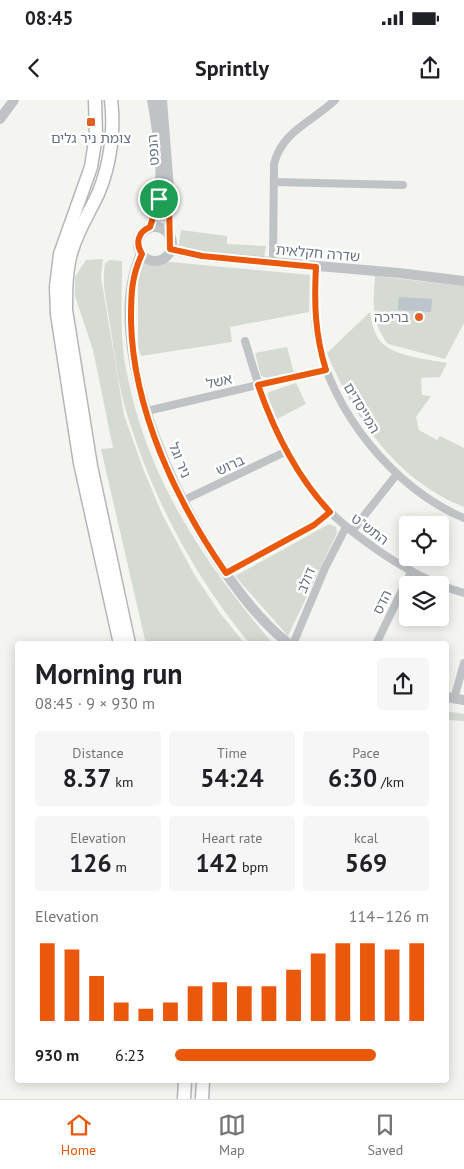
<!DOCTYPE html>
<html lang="en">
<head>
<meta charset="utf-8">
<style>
	:root { --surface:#fff; --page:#f6f6f6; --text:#202124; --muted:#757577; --line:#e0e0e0; --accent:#ea580c }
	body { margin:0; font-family:"PT Sans","Noto Sans Hebrew",sans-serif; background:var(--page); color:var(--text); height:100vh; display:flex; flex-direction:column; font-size:19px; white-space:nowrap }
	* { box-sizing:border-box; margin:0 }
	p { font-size:16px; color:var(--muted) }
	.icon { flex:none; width:28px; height:28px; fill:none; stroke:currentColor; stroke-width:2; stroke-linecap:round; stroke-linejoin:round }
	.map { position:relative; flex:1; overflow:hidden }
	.side { position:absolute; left:15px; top:541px; width:434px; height:442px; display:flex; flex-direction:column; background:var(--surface); border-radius:5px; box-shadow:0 2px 12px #0003 }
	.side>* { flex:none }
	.tools { position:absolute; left:399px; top:416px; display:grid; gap:10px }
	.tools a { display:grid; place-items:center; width:50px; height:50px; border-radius:5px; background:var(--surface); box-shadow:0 2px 12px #0003; font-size:25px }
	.pin { position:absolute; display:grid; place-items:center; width:42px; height:42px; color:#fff; margin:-21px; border:2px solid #fff; border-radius:50%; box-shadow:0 1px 5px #0007 }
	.round { display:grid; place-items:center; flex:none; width:52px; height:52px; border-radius:5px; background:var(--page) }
	.headline { display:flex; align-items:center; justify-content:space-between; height:85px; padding:0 20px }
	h1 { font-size:28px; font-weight:800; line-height:38px }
	.figures { display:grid; grid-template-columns:repeat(3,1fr); gap:8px; height:85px; padding:5px 20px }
	.figures div { display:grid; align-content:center; border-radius:5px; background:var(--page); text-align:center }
	.figures b { font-size:25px; font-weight:800 }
	.figures small { font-size:14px; font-weight:400 }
	.figures p { font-size:14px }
	.chart { height:140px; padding:10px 20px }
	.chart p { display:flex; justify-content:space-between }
	.chart svg { width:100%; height:90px; margin-top:5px; stroke:var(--accent); stroke-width:6 }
	ul { padding:0 20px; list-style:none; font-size:16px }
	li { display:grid; grid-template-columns:80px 60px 1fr; align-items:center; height:38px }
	li i { height:12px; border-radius:6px; background:var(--accent) }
	.status { display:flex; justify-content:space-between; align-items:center; height:35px; padding:0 25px; background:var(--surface); direction:ltr }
	.status svg { height:14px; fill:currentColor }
	header { display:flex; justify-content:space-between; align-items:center; height:65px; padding:0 20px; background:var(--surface); font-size:22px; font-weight:800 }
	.tabs { display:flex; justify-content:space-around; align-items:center; height:70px; border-top:1px solid var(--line); background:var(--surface); font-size:14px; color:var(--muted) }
	.tabs a { display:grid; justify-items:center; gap:2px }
	.tabs .on { color:var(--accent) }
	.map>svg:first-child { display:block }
	.green { fill:#d5dbd2 }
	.water { fill:#bbc5cb }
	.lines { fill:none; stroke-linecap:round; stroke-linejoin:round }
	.trunk-casing { stroke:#b4b7ba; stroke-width:15 }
	.minor { stroke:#bfc3c6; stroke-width:8 }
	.tertiary { stroke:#bfc3c6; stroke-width:10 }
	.trunk { stroke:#fff; stroke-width:12 }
	.route-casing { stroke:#fff; stroke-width:10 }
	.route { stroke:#ea580c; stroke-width:6 }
	.poi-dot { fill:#e16024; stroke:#fff; stroke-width:2 }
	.labels { text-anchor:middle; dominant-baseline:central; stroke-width:5; stroke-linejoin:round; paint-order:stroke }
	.poi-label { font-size:14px; fill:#647281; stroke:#fff }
	.street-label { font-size:14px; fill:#647281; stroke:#fff }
</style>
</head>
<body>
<div class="status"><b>08:45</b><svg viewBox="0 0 49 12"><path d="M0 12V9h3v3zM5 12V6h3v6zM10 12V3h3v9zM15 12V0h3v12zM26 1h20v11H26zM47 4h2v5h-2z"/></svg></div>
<header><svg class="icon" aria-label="back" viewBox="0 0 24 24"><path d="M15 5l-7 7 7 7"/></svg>Sprintly<svg class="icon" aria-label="share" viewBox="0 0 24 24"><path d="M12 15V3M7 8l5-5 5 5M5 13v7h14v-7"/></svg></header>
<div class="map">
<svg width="464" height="999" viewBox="0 0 464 999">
	<rect width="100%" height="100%" fill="#f4f5f0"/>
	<g class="green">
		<path d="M181 130 227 136V144L266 146 264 158 178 148Z"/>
		<path d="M103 159 101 177 124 315 144 371 163 416 194 474 220 513 245 544H146L101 349 113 348 93 250 75 196V177L86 160Z"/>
		<path d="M138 159 310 175 309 212 230 227 232 242 141 256 138 247Z"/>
		<path d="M110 160 122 161C122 198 119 237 127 274 148 381 204 462 273 544H250C195 478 153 399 128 317 119 290 115 259 111 231 108 208 101 185 105 163Z"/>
		<path d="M375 176 464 186V223L445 259 388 244C371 222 373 203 375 176Z"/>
		<path d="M370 212C372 223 374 236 383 244 398 257 428 259 447 263L440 277 421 278 422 295 431 296 416 317 419 330 437 340 440 336 464 348V407C397 381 353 317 327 253Z"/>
		<path d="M287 247 294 273 268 278 261 276 255 253Z"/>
		<path d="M296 283 306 304 277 319 267 295 269 292Z"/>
		<path d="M329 424 336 427 337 433 288 536 235 476Z"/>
		<path d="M446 611 464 614V621L446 620Z"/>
	</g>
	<path class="water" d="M399 197 432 199 431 212 398 210Z"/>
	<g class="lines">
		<g class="trunk-casing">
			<g id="trunk">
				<path d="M95 0 96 35 91 67 60 154 56 187 57 214 80 363 120 544"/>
				<path d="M111 0C115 31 110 66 98 94 89 113 78 130 72 150 66 169 66 190 66 210L91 366 129 544"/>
				<path d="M184 999 185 981"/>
				<path d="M202 999 203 981"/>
			</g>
		</g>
		<g class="minor">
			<path d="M274 82 403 85"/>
			<path d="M273 163 274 64C282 31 312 22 335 0"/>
			<path d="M316 167C314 189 313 212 317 235 329 309 395 390 464 418"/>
			<path d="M245 241C261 295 280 355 318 399 335 419 355 434 376 449 403 468 432 484 464 493"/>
			<path d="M147 311 326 269"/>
			<path d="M182 401 287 351"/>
			<path d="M352 431 397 374"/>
			<path d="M226 473 314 425 330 412"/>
			<path d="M293 544 325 468 346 427"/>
			<path d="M376 544 411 472"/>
			<path d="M454 599 464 563"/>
		</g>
		<g class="tertiary">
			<path d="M162 0 169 89V136"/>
			<path d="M0 19 14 0"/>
			<path d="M150 127C168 89 159 40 152 0"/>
			<circle cx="155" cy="144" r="17"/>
			<path d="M170 149 202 156 399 173 464 181"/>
			<path d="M141 154C93 257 205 479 289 544"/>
			<path d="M446 597 464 600"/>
		</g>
		<use href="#trunk" class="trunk"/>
	</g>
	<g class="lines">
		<g class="route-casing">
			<path id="route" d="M159 99H169L170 149 202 156 316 167C314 203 315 235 326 270L258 285C274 331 297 377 330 412L314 425 226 473C176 401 133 310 131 221 131 196 131 177 142 154 135 143 138 132 150 127Z"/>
		</g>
		<use href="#route" class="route"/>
	</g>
	<g class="poi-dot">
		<rect x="86" y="17" width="10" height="10" rx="2.5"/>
		<circle cx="419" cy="217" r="5"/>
	</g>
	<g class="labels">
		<g class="poi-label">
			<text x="91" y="38">צומת ניר גלים</text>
			<text x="409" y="217" text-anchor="end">בריכה</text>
		</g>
		<g class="street-label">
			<text transform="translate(153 50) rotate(-94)">הנפט</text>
			<text transform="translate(318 153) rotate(5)">שדרה חקלאית</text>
			<text transform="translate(219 281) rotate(-13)">אשל</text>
			<text transform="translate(362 308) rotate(59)">המייסדים</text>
			<text transform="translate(180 360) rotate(68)">ניר וגל</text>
			<text transform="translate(230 365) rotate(-25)">ברוש</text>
			<text transform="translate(370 429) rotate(37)">התש"ט</text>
			<text transform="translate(306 480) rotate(-67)">דולב</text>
			<text transform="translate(382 502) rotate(-64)">הדס</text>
		</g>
	</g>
</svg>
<div class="tools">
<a><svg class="icon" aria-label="locate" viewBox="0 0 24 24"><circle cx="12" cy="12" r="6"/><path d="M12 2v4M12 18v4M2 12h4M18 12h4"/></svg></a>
<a><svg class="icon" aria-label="layers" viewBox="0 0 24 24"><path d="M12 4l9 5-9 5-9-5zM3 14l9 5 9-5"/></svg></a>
</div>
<div class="pin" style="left:159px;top:99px;background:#1e9e55"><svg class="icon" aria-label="arrive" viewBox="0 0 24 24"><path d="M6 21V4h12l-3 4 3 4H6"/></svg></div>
<section class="side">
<div class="headline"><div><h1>Morning run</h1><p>08:45 · 9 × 930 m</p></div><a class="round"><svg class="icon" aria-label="share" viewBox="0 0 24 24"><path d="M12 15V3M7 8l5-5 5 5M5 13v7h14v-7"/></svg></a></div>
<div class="figures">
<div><p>Distance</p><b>8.37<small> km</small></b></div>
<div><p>Time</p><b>54:24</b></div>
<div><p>Pace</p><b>6:30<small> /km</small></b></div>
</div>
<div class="figures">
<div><p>Elevation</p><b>126<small> m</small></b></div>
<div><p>Heart rate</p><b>142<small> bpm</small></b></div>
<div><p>kcal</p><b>569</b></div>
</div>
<div class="chart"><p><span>Elevation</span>114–126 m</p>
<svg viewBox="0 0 160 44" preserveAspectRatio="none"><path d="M5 44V6M15 44V9M25 44V22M35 44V35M45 44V38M55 44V35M65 44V27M75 44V25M85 44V27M95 44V27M105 44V19M115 44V11M125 44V6M135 44V6M145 44V9M155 44V6"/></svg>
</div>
<ul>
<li><b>930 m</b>6:23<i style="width:79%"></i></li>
</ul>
</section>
</div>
<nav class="tabs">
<a class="on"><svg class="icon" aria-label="home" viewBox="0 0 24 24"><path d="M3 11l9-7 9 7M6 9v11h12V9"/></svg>Home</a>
<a><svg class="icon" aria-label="map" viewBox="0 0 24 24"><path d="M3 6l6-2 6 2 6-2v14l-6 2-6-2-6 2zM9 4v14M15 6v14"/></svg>Map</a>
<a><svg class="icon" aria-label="saved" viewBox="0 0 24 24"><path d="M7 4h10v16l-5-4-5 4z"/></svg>Saved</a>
</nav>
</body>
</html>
